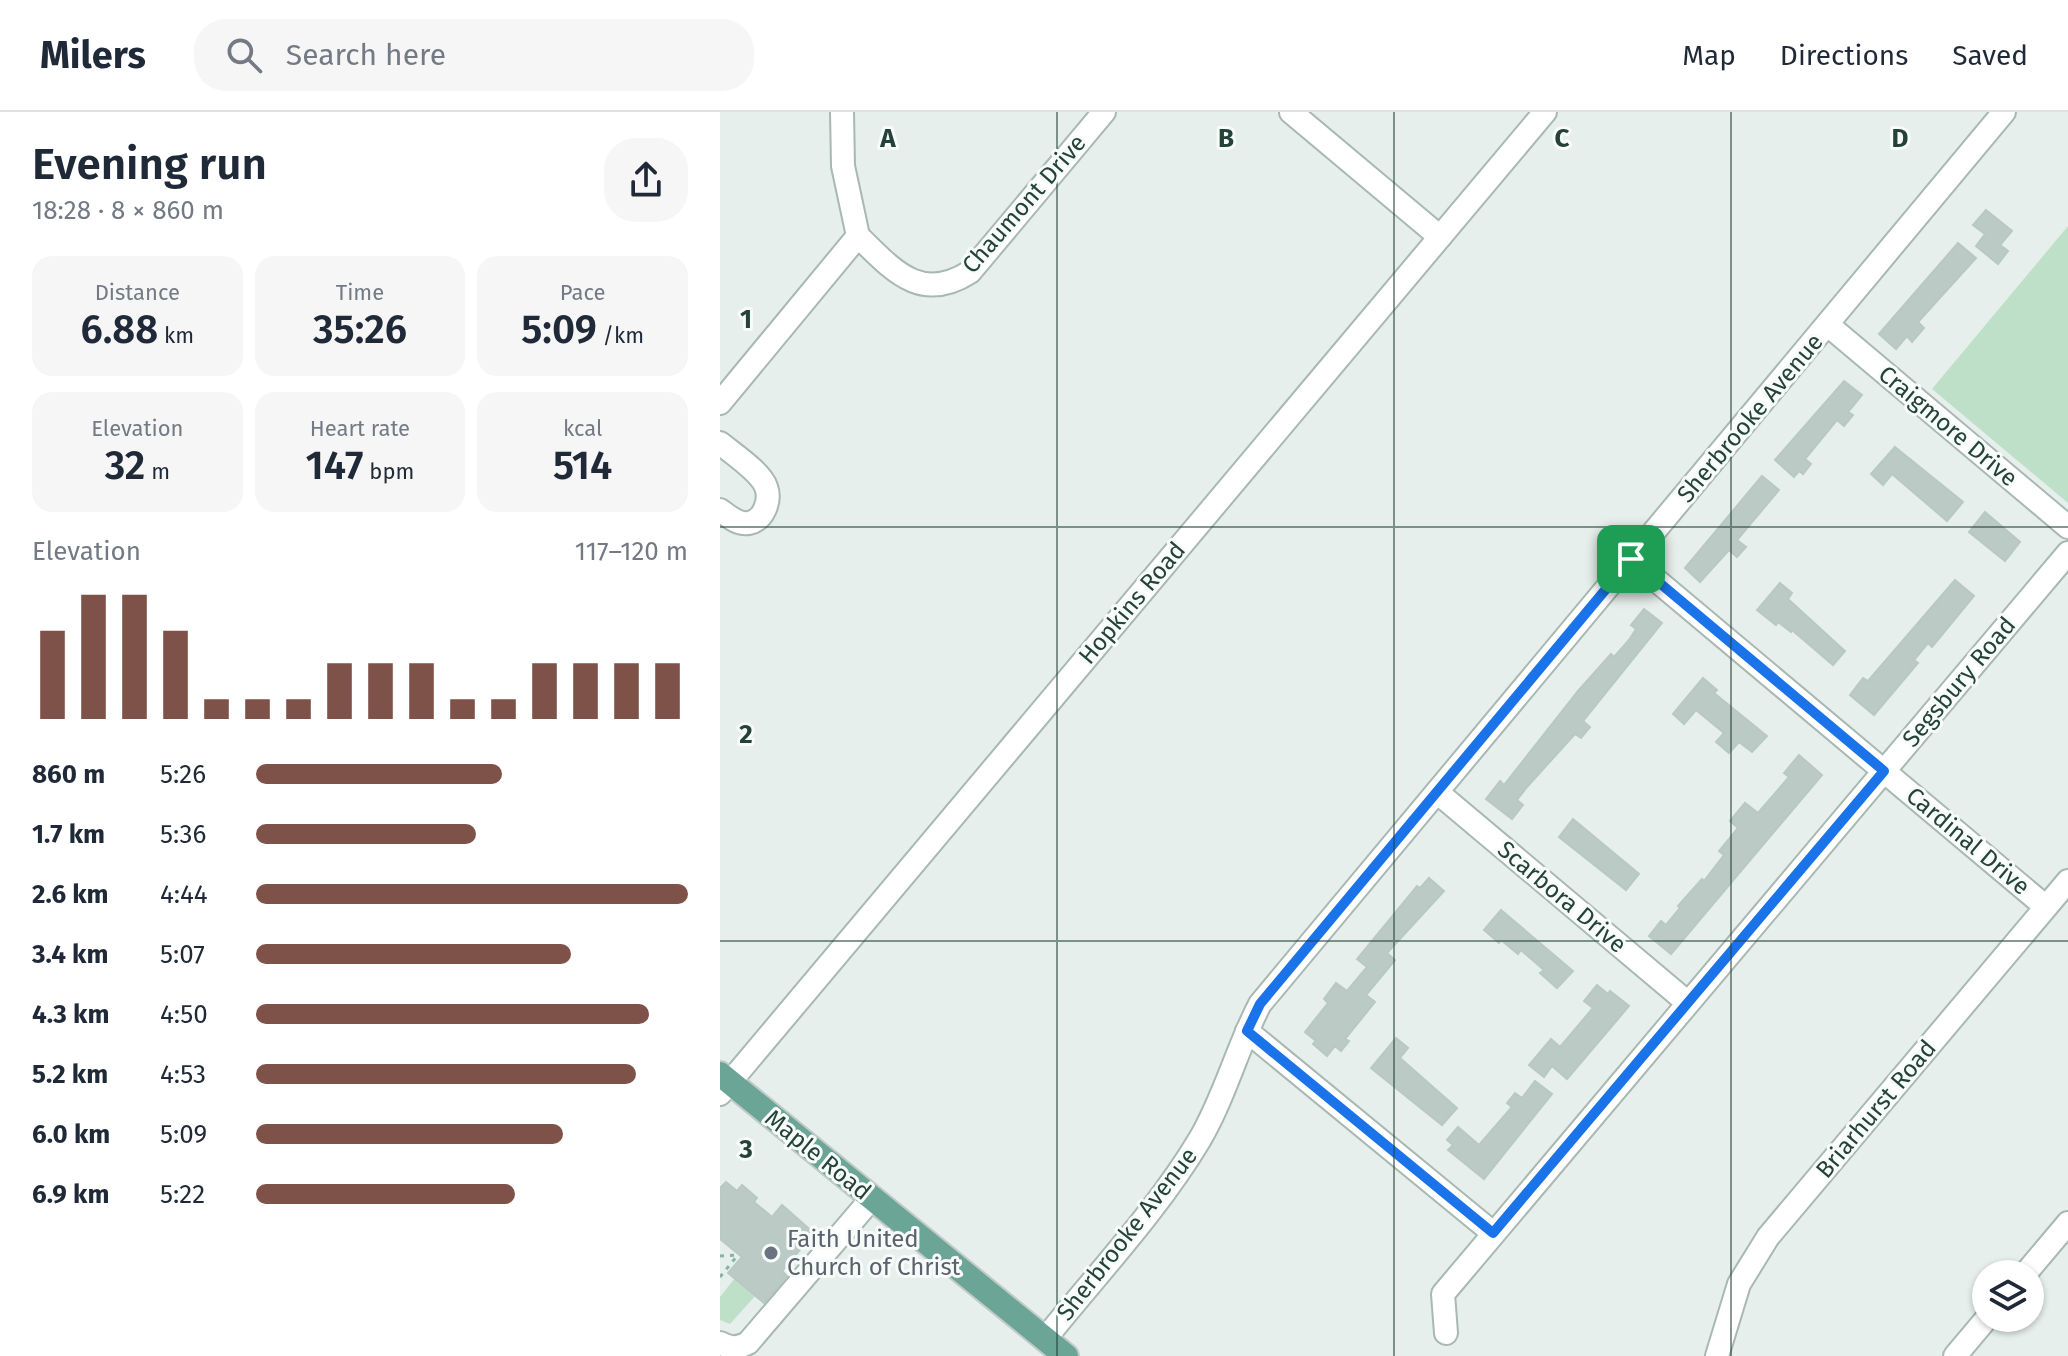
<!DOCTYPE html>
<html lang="en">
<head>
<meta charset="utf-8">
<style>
	:root { --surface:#fff; --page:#f6f6f7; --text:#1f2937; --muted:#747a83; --line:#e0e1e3; --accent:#7f5249 }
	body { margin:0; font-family:"Fira Sans",sans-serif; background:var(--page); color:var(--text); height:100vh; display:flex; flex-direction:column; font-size:30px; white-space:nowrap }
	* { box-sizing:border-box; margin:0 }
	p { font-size:26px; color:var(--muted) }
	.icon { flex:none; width:44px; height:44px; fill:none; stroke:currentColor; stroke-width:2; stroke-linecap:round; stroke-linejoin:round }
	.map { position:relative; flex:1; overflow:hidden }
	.details { display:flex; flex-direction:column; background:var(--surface); width:720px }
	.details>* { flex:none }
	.fabs { position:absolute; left:1252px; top:1148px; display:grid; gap:16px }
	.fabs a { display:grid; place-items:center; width:72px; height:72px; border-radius:50%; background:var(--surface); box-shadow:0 2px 6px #0004; font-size:40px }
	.pin { position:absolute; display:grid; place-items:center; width:68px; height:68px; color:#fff; margin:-34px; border-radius:16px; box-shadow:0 4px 12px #0006 }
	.round { display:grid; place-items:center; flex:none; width:84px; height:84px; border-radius:32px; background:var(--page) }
	.overview { display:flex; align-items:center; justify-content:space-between; height:136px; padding:0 32px }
	h1 { font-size:44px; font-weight:600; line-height:60px }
	.stats { display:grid; grid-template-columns:repeat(3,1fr); gap:12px; height:136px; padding:8px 32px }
	.stats div { display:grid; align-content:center; border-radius:20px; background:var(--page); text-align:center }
	.stats b { font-size:40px; font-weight:600 }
	.stats small { font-size:22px; font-weight:400 }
	.stats p { font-size:22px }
	.chart { height:224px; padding:16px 32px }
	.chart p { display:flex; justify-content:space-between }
	.chart svg { width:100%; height:144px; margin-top:8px; stroke:var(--accent); stroke-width:6 }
	ul { padding:0 32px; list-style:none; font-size:26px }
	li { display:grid; grid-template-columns:128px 96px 1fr; align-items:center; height:60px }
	li i { height:20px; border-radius:10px; background:var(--accent) }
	header { display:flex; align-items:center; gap:48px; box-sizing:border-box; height:112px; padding:0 40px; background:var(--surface); border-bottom:2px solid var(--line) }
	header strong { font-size:38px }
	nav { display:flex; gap:44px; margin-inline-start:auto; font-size:28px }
	.search { width:560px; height:72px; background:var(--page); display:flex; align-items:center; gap:20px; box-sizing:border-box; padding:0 28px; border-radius:32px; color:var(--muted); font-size:30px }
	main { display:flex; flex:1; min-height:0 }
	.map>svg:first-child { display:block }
	.green { fill:#bfe0c8 }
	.building { fill:#bbcac4; stroke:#b8c9c2; stroke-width:2 }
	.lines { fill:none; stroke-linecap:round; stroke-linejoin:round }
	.minor-casing { stroke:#a8b8b2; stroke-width:26 }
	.major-casing { stroke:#c2cac8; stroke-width:28 }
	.path { stroke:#86b3a5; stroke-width:3; stroke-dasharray:4 6; stroke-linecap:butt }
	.minor { stroke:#fff; stroke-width:22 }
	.major { stroke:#6aa596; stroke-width:24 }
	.route-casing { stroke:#fff; stroke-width:16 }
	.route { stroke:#1a73e8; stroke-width:10 }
	.grid { fill:none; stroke:#24423a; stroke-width:2; stroke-opacity:0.55 }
	.worship-dot { fill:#6b7280; stroke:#f7fbf9; stroke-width:3 }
	.labels { text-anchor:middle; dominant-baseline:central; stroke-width:6; stroke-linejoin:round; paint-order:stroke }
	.street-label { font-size:24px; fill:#24423a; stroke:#f7fbf9 }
	.worship-label { font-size:24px; fill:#5b616d; stroke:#f7fbf9; text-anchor:start }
	.grid-label { font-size:26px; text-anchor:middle; font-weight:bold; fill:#24423a; stroke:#f7fbf9; stroke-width:6; stroke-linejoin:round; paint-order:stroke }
</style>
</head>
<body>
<header>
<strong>Milers</strong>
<div class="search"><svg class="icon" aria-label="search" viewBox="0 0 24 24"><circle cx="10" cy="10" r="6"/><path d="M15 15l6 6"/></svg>Search here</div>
<nav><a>Map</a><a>Directions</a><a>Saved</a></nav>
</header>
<main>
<section class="details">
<div class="overview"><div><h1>Evening run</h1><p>18:28 · 8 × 860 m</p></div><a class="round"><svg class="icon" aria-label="share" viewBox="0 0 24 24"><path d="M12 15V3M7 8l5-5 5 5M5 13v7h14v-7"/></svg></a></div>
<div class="stats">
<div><p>Distance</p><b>6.88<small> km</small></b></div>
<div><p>Time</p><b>35:26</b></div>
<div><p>Pace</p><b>5:09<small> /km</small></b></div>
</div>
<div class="stats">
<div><p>Elevation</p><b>32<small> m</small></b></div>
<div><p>Heart rate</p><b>147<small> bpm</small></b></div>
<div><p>kcal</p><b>514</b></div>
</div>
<div class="chart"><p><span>Elevation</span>117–120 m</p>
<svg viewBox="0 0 160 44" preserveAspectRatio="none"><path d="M5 44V17M15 44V6M25 44V6M35 44V17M45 44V38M55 44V38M65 44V38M75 44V27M85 44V27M95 44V27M105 44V38M115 44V38M125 44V27M135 44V27M145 44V27M155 44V27"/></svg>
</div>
<ul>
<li><b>860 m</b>5:26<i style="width:57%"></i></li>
<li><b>1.7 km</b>5:36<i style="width:51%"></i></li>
<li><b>2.6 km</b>4:44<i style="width:100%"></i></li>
<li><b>3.4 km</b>5:07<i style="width:73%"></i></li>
<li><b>4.3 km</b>4:50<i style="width:91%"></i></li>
<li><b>5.2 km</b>4:53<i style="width:88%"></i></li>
<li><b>6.0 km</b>5:09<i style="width:71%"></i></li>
<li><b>6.9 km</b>5:22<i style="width:60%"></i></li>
</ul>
</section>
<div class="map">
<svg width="1348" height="1244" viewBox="0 0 1348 1244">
	<rect width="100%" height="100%" fill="#e6efeb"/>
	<g class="green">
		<path d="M1348 114V391L1212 277Z"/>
		<path d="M15 1166 36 1183 10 1212 0 1208V1185Z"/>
	</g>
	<g class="building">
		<path d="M1266 98 1292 119 1280 133 1288 139 1278 152 1256 134 1265 122 1253 113Z"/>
		<path d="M1238 131 1256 146 1198 210 1204 216 1192 230 1187 224 1176 237 1159 222Z"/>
		<path d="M1124 269 1142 283 1128 300 1133 303 1124 314 1117 308 1085 347 1091 352 1083 362 1079 359 1074 365 1055 348Z"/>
		<path d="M1175 335 1243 390 1227 409 1172 362 1163 373 1151 362Z"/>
		<path d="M1042 364 1059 378 1017 428 1026 435 1017 445 1009 438 980 470 965 456Z"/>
		<path d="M1265 400 1300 430 1285 449 1249 420Z"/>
		<path d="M1235 468 1254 484 1212 535 1208 531 1194 548 1198 551 1154 603 1130 583 1143 566 1148 569Z"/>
		<path d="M1060 471 1072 481 1068 487 1125 539 1113 553 1072 518 1071 520 1058 510 1056 513 1037 498Z"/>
		<path d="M924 497 942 511 863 609 870 615 861 626 855 622 807 675 797 688 803 693 792 707 766 687 780 669 784 673 858 579 891 542 894 545 909 528 916 517 911 513Z"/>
		<path d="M983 566 997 578 994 581 1047 624 1032 640 1019 630 1009 641 996 630 1004 621 976 598 964 612 953 602Z"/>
		<path d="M1079 643 1102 663 951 842 929 824 941 809 946 813 960 796 958 794 982 767 984 769 1004 743 999 739 1018 716 1010 709 1025 691 1038 701 1069 665 1064 661Z"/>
		<path d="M853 707 919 762 906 778 839 725Z"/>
		<path d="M709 766 724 779 667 841 675 848 646 883 655 890 625 927 629 929 621 939 615 934 607 944 593 932 596 929 585 920 608 891 604 887 616 871 627 879 647 855 637 847 697 774 700 776Z"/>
		<path d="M781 798 853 859 837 876 820 861 824 858 801 838 798 842 781 828 779 831 764 818Z"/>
		<path d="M877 873 888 882 890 879 909 894 847 967 832 954 824 965 809 953 831 927 840 935 873 896 864 889Z"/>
		<path d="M676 926 688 936 680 946 737 996 722 1013 651 956Z"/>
		<path d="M815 969 832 982 764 1067 728 1038 733 1033 727 1028 738 1015 759 1033 792 995 787 991 795 981 802 986Z"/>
		<path d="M6 1070 17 1079 22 1073 37 1086 34 1090 52 1105 62 1093 94 1121 62 1159 67 1164 44 1191 8 1161 22 1145 0 1127V1076Z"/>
	</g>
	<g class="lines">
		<g class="minor-casing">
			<g id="minor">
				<path d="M122 0 123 54 138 124"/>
				<path d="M571 0 720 125"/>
				<path d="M138 124C172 157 200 192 250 160L384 0"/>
				<path d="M1108 213 1348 415"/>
				<path d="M0 291 138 124"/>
				<path d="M0 331C12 341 41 360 46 375 51 388 44 408 29 411 18 413 8 404 0 398"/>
				<path d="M911 447 1326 795"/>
				<path d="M717 680 968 891"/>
				<path d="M527 919 773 1121"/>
				<path d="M0 982 825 0"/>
				<path d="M1305 1162 1348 1111"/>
				<path d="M726 1221 723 1182 1348 441"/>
				<path d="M325 1227C377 1162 437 1099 480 1027 505 984 517 936 540 892L1284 0"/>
				<path d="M0 1231C11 1237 18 1236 28 1231L152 1086"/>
				<path d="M997 1244 1019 1172 1048 1125 1348 769"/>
				<path d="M1235 1244 1267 1206"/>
			</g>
		</g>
		<g class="major-casing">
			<path id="major" d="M0 962 346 1244"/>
		</g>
		<g class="path">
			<path d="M0 1144 19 1143"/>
			<path d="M0 1165 17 1144"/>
		</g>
		<use href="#minor" class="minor"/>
		<use href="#major" class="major"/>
	</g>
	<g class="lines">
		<g class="route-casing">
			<path id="route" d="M911 447 1164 659 773 1121 527 919 540 892Z"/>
		</g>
		<use href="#route" class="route"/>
	</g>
	<path class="grid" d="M337 0V1244M674 0V1244M1011 0V1244M0 415H1348M0 829H1348"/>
	<circle class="worship-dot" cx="51" cy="1141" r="8"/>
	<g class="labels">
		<g class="street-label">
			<text transform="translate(304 92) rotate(-49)">Chaumont Drive</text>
			<text transform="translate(1030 306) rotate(-50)">Sherbrooke Avenue</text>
			<text transform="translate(1228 314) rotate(40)">Craigmore Drive</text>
			<text transform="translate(412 491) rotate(-50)">Hopkins Road</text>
			<text transform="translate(1239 570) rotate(-50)">Segsbury Road</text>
			<text transform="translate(1248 729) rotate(40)">Cardinal Drive</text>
			<text transform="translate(842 785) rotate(40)">Scarbora Drive</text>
			<text transform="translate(1156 997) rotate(-50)">Briarhurst Road</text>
			<text transform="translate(98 1043) rotate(39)">Maple Road</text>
			<text transform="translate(407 1122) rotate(-52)">Sherbrooke Avenue</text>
		</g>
		<g class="worship-label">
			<text x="67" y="1127">Faith United<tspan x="67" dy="28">Church of Christ</tspan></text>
		</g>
	</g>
	<g class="grid-label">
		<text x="168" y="35">A</text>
		<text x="506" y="35">B</text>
		<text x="842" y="35">C</text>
		<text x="1180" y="35">D</text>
		<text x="26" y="216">1</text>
		<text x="26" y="631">2</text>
		<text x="26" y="1046">3</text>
	</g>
</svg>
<div class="fabs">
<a><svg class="icon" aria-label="layers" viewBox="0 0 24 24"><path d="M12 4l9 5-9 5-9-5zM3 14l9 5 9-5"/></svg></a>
</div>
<div class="pin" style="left:911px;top:447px;background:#1e9e55"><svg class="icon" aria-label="arrive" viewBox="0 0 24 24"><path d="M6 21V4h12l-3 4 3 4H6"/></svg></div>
</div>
</main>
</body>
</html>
